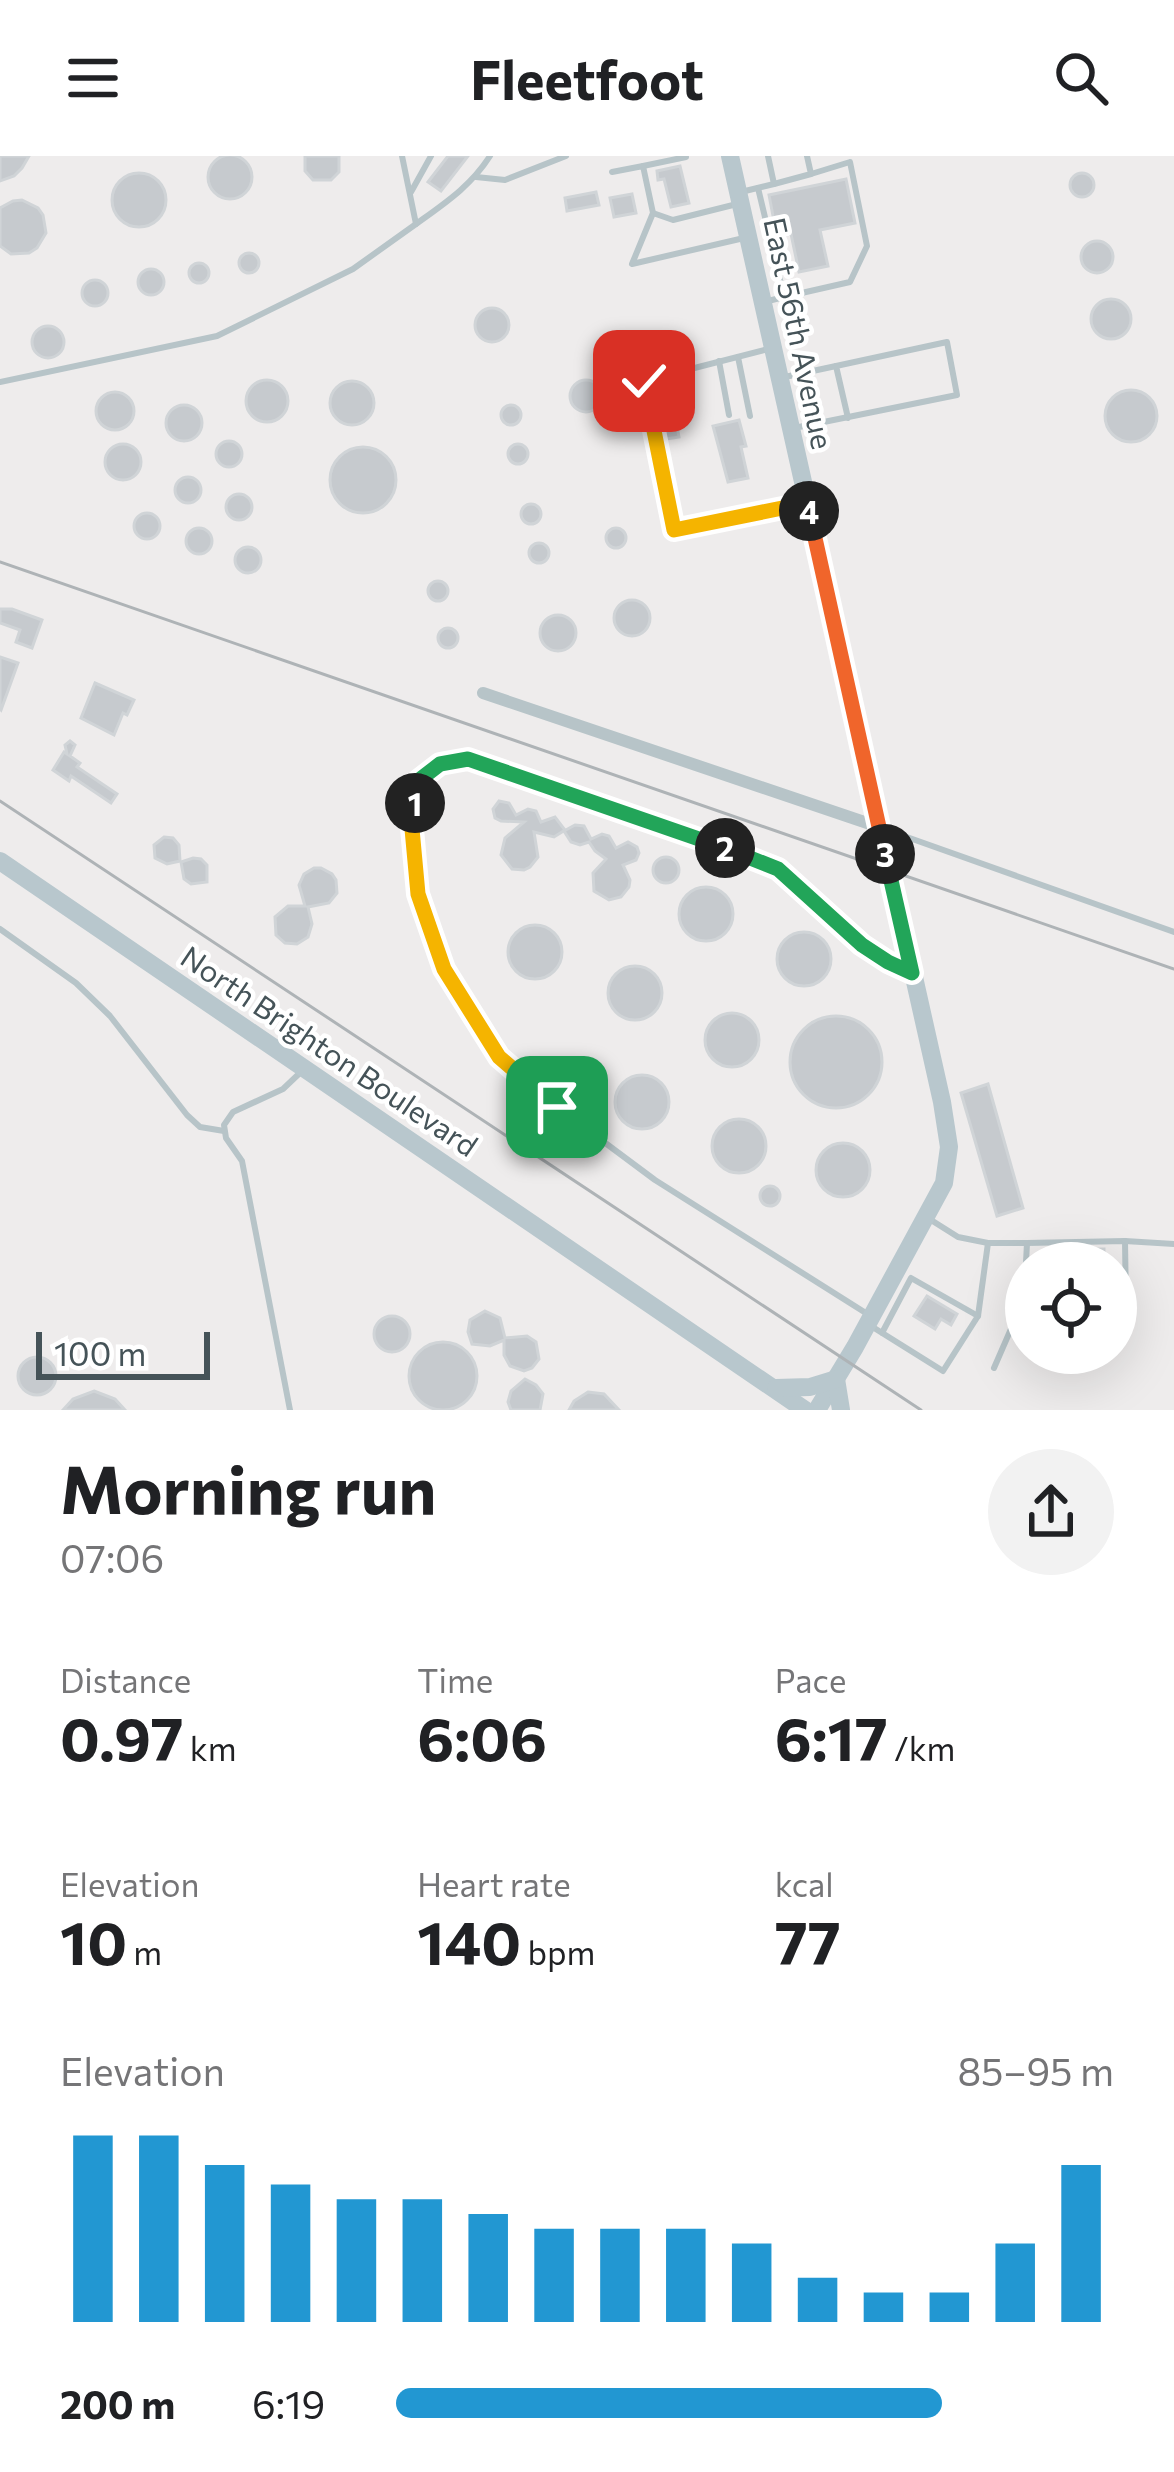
<!DOCTYPE html>
<html lang="en">
<head>
<meta charset="utf-8">
<style>
	:root { --surface:#fff; --page:#f2f2f2; --text:#202124; --muted:#757577; --accent:#2297d2 }
	body { margin:0; font-family:Commissioner,sans-serif; background:var(--page); color:var(--text); height:100vh; display:flex; flex-direction:column; font-size:45px; white-space:nowrap }
	* { box-sizing:border-box; margin:0 }
	p { font-size:39px; color:var(--muted) }
	.icon { flex:none; width:66px; height:66px; fill:none; stroke:currentColor; stroke-width:2; stroke-linecap:round; stroke-linejoin:round }
	.map { position:relative; height:1254px; overflow:hidden }
	.drawer { display:flex; flex-direction:column; background:var(--surface); flex:1 }
	.drawer>* { flex:none }
	.buttons { position:absolute; left:1005px; top:1086px; display:grid; gap:24px }
	.buttons a { display:grid; place-items:center; width:132px; height:132px; border-radius:50%; background:var(--surface); box-shadow:0 12px 48px #0002; font-size:60px }
	.scale { position:absolute; left:36px; bottom:30px; width:174px; box-sizing:border-box; padding-left:12px; border:6px solid #455358; border-top:0; font-size:33px; line-height:42px; white-space:nowrap; color:#455358; -webkit-text-stroke:9px #fff; paint-order:stroke }
	.pin { position:absolute; display:grid; place-items:center; width:102px; height:102px; color:#fff; margin:-51px; border-radius:24px; box-shadow:0 6px 18px #0006 }
	.km { position:absolute; width:60px; height:60px; margin:-30px; border-radius:50%; background:#222; color:#fff; font-size:33px; line-height:60px; text-align:center }
	.round { display:grid; place-items:center; flex:none; width:126px; height:126px; border-radius:63px; background:var(--page) }
	.head { display:flex; align-items:center; justify-content:space-between; height:204px; padding:0 60px }
	h1 { font-size:66px; font-weight:700; line-height:90px }
	.metrics { display:grid; grid-template-columns:repeat(3,1fr); gap:18px; height:204px; padding:12px 60px }
	.metrics div { display:grid; align-content:center }
	.metrics b { font-size:60px; font-weight:700 }
	.metrics small { font-size:33px; font-weight:400 }
	.metrics p { font-size:33px }
	.chart { height:336px; padding:24px 60px }
	.chart p { display:flex; justify-content:space-between }
	.chart svg { width:100%; height:216px; margin-top:12px; stroke:var(--accent); stroke-width:6 }
	ul { padding:0 60px; list-style:none; font-size:39px }
	li { display:grid; grid-template-columns:192px 144px 1fr; align-items:center; height:90px }
	li i { height:30px; border-radius:15px; background:var(--accent) }
	header { display:flex; justify-content:space-between; align-items:center; height:156px; padding:0 60px; background:var(--surface); font-size:54px; font-weight:700 }
	.map>svg:first-child { display:block }
	.building { fill:#c6cace; stroke:#d0d4d7; stroke-width:3 }
	.lines { fill:none; stroke-linecap:round; stroke-linejoin:round }
	.service { stroke:#b7c4c8; stroke-width:6 }
	.minor { stroke:#b7c4c8; stroke-width:12 }
	.secondary { stroke:#b8c7cd; stroke-width:18 }
	.rail { stroke:#aeb3b6; stroke-width:3 }
	.split-1-casing { stroke:#fff; stroke-width:24 }
	.split-2-casing { stroke:#fff; stroke-width:24 }
	.split-3-casing { stroke:#fff; stroke-width:24 }
	.split-4-casing { stroke:#fff; stroke-width:24 }
	.split-5-casing { stroke:#fff; stroke-width:24 }
	.split-1 { stroke:#f5b400; stroke-width:15 }
	.split-2 { stroke:#22a559; stroke-width:15 }
	.split-3 { stroke:#22a559; stroke-width:15 }
	.split-4 { stroke:#f0652b; stroke-width:15 }
	.split-5 { stroke:#f5b400; stroke-width:15 }
	.labels { text-anchor:middle; dominant-baseline:central; stroke-width:9; stroke-linejoin:round; paint-order:stroke }
	.street-label { font-size:30px; fill:#455358; stroke:#fff }
</style>
</head>
<body>
<header><svg class="icon" aria-label="menu" viewBox="0 0 24 24"><path d="M4 6h16M4 12h16M4 18h16"/></svg>Fleetfoot<svg class="icon" aria-label="search" viewBox="0 0 24 24"><circle cx="10" cy="10" r="6"/><path d="M15 15l6 6"/></svg></header>
<div class="map">
<svg width="1174" height="1254" viewBox="0 0 1174 1254">
	<rect width="100%" height="100%" fill="#eeecec"/>
	<g class="building">
		<circle cx="230" cy="21" r="22"/>
		<path d="M0 0H29L22 12 14 20 0 25Z"/>
		<path d="M305 0H339V16L331 24H313L305 15Z"/>
		<path d="M448 0H468L441 35 428 26Z"/>
		<path d="M680 10 689 47 671 51 664 23 658 24 657 15Z"/>
		<circle cx="139" cy="44" r="27"/>
		<circle cx="1082" cy="29" r="12"/>
		<path d="M846 23 855 67 820 74 828 110 799 116 791 78 777 81 769 39Z"/>
		<path d="M596 36 599 49 567 55 565 42Z"/>
		<path d="M632 38 636 57 614 61 610 42Z"/>
		<path d="M22 44 38 52 43 59 46 77 37 92 29 97 11 98 0 90V52L13 45Z"/>
		<circle cx="1097" cy="101" r="16"/>
		<circle cx="249" cy="107" r="10"/>
		<circle cx="199" cy="117" r="10"/>
		<circle cx="151" cy="126" r="13"/>
		<circle cx="95" cy="137" r="13"/>
		<circle cx="1111" cy="163" r="20"/>
		<circle cx="492" cy="169" r="17"/>
		<circle cx="48" cy="186" r="16"/>
		<circle cx="586" cy="240" r="16"/>
		<circle cx="267" cy="245" r="21"/>
		<circle cx="352" cy="247" r="22"/>
		<circle cx="1131" cy="260" r="26"/>
		<circle cx="115" cy="255" r="19"/>
		<circle cx="184" cy="267" r="18"/>
		<circle cx="511" cy="259" r="10"/>
		<path d="M675 259 679 281 666 283 662 262Z"/>
		<path d="M739 264 746 290 741 291 748 322 728 326 713 270Z"/>
		<circle cx="229" cy="298" r="13"/>
		<circle cx="123" cy="306" r="18"/>
		<circle cx="518" cy="298" r="10"/>
		<circle cx="363" cy="324" r="33"/>
		<circle cx="188" cy="334" r="13"/>
		<circle cx="239" cy="351" r="13"/>
		<circle cx="531" cy="358" r="10"/>
		<circle cx="147" cy="370" r="13"/>
		<circle cx="199" cy="385" r="13"/>
		<circle cx="616" cy="382" r="10"/>
		<circle cx="539" cy="397" r="10"/>
		<circle cx="248" cy="404" r="13"/>
		<circle cx="438" cy="435" r="10"/>
		<circle cx="632" cy="462" r="18"/>
		<path d="M0 453H12L42 464 32 492 16 486 20 474 0 467Z"/>
		<circle cx="558" cy="477" r="18"/>
		<circle cx="448" cy="482" r="10"/>
		<path d="M0 501 18 507 1 554 0 553Z"/>
		<path d="M95 527 134 544 127 559 123 557 114 579 81 562Z"/>
		<path d="M70 585 75 589 70 600 80 607 77 611 117 638 111 647 71 620 69 625 53 614 64 596 67 598 65 589Z"/>
		<path d="M499 645 509 647 516 659 528 653 536 655 541 666 555 661 565 674 554 681 534 676 538 701 530 711 524 714 512 713 501 699 505 682 524 666 501 665 495 662 493 653Z"/>
		<path d="M575 669 584 670 591 683 602 678 609 680 616 692 628 686 637 691 639 697 636 704 623 709 630 724 629 731 621 741 609 744 594 735 593 717 606 703 595 695 589 686 580 689 571 686 564 675Z"/>
		<path d="M164 681 173 682 179 689 180 705 167 708 155 702 154 689Z"/>
		<circle cx="666" cy="714" r="13"/>
		<path d="M193 702 201 703 207 709V726L191 728 184 723 181 706Z"/>
		<path d="M314 712H321L332 718 336 724 337 737 329 747 308 751 312 768 308 781 297 788 285 787 276 779 275 761 288 750H305L299 729 304 718Z"/>
		<circle cx="706" cy="758" r="27"/>
		<circle cx="535" cy="796" r="27"/>
		<circle cx="804" cy="803" r="27"/>
		<circle cx="635" cy="837" r="27"/>
		<circle cx="732" cy="884" r="27"/>
		<circle cx="836" cy="906" r="46"/>
		<circle cx="642" cy="946" r="27"/>
		<path d="M988 928 1023 1052 997 1060 961 937Z"/>
		<circle cx="739" cy="990" r="27"/>
		<circle cx="843" cy="1014" r="27"/>
		<circle cx="770" cy="1040" r="10"/>
		<path d="M1104 1093V1107H1059V1094Z"/>
		<path d="M927 1140 957 1158 951 1169 941 1163 935 1173 914 1160Z"/>
		<path d="M485 1155 500 1162 505 1182 527 1180 536 1186 539 1203 532 1212 524 1215 510 1210 504 1199V1184L490 1190 472 1188 468 1176 470 1164Z"/>
		<circle cx="392" cy="1178" r="18"/>
		<circle cx="443" cy="1220" r="34"/>
		<circle cx="37" cy="1220" r="19"/>
		<path d="M525 1223 536 1229 543 1238 540 1254H511L508 1246 511 1235Z"/>
		<path d="M94 1235 115 1243 125 1254H63L73 1243Z"/>
		<path d="M588 1236 604 1238 619 1254H569L574 1245Z"/>
	</g>
	<g class="lines">
		<g class="service">
			<path d="M402 0 416 68C445 47 471 30 490 0"/>
			<path d="M643 10 686 1"/>
			<path d="M612 16 643 10 653 57 632 108 744 82"/>
			<path d="M476 21 505 24 566 0"/>
			<path d="M774 28 811 18 807 0"/>
			<path d="M758 32 784 141 768 145"/>
			<path d="M411 36 431 0"/>
			<path d="M741 36 774 28 768 0"/>
			<path d="M653 57 673 64 737 48"/>
			<path d="M784 141 850 126 867 90 850 6 811 18"/>
			<path d="M768 193 644 225 674 374 804 348"/>
			<path d="M738 201 750 260"/>
			<path d="M719 205 729 259"/>
			<path d="M780 222 836 210"/>
			<path d="M0 226 217 180 353 113 416 68"/>
			<path d="M794 272 957 239 947 186 836 210 848 262"/>
			<path d="M887 674 1174 776"/>
			<path d="M0 773 76 827 110 860 187 959 200 971 224 975"/>
			<path d="M931 1064 958 1081 988 1087"/>
			<path d="M1125 1085 1174 1088"/>
			<path d="M1027 1087 1125 1085 1126 1150 1116 1149"/>
			<path d="M869 1159 655 1024 557 951 499 901 444 813 419 738 412 673 418 625 440 608 468 603 604 652 732 695 778 713 863 789 888 807 909 816"/>
			<path d="M978 1160 988 1087H1027L1026 1107"/>
			<path d="M871 1170 943 1215 978 1160 911 1122 882 1177"/>
			<path d="M994 1212 1024 1143 1026 1109"/>
			<path d="M290 1254 242 1005 226 982 224 969 233 956 283 933 303 914"/>
		</g>
		<path class="minor" d="M483 537 879 671"/>
		<g class="secondary">
			<path d="M730 0 942 946 949 991 944 1027 855 1191 817 1254"/>
			<path d="M0 705 805 1254"/>
			<path d="M836 1223 841 1254"/>
			<path d="M776 1232 810 1231 836 1223"/>
		</g>
		<g class="rail">
			<path d="M0 406 1174 813"/>
			<path d="M0 645 921 1254"/>
		</g>
	</g>
	<g class="lines">
		<g class="split-1-casing">
			<path id="split-1" d="M415 647 412 673 418 738 444 813 499 901 557 951"/>
		</g>
		<g class="split-2-casing">
			<path id="split-2" d="M415 647 418 625 440 608 468 603 725 692"/>
		</g>
		<g class="split-3-casing">
			<path id="split-3" d="M725 692 778 713 862 789 888 806 912 817 885 698"/>
		</g>
		<g class="split-4-casing">
			<path id="split-4" d="M809 355 885 698"/>
		</g>
		<g class="split-5-casing">
			<path id="split-5" d="M644 225 674 374 807 347 809 355"/>
		</g>
		<use href="#split-1" class="split-1"/>
		<use href="#split-2" class="split-2"/>
		<use href="#split-3" class="split-3"/>
		<use href="#split-4" class="split-4"/>
		<use href="#split-5" class="split-5"/>
	</g>
	<g class="labels">
		<g class="street-label">
			<text transform="translate(800 177) rotate(78)">East 56th Avenue</text>
			<text transform="translate(330 894) rotate(34)">North Brighton Boulevard</text>
		</g>
	</g>
</svg>
<div class="buttons">
<a><svg class="icon" aria-label="locate" viewBox="0 0 24 24"><circle cx="12" cy="12" r="6"/><path d="M12 2v4M12 18v4M2 12h4M18 12h4"/></svg></a>
</div>
<div class="scale">100 m</div>
<div class="pin" style="left:557px;top:951px;background:#1e9e55"><svg class="icon" aria-label="arrive" viewBox="0 0 24 24"><path d="M6 21V4h12l-3 4 3 4H6"/></svg></div>
<div class="pin" style="left:644px;top:225px;background:#d93025"><svg class="icon" aria-label="check" viewBox="0 0 24 24"><path d="M5 12l5 5 9-10"/></svg></div>
<b class="km" style="left:415px;top:647px">1</b>
<b class="km" style="left:725px;top:692px">2</b>
<b class="km" style="left:885px;top:698px">3</b>
<b class="km" style="left:809px;top:355px">4</b>
</div>
<section class="drawer">
<div class="head"><div><h1>Morning run</h1><p>07:06</p></div><a class="round"><svg class="icon" aria-label="share" viewBox="0 0 24 24"><path d="M12 15V3M7 8l5-5 5 5M5 13v7h14v-7"/></svg></a></div>
<div class="metrics">
<div><p>Distance</p><b>0.97<small> km</small></b></div>
<div><p>Time</p><b>6:06</b></div>
<div><p>Pace</p><b>6:17<small> /km</small></b></div>
</div>
<div class="metrics">
<div><p>Elevation</p><b>10<small> m</small></b></div>
<div><p>Heart rate</p><b>140<small> bpm</small></b></div>
<div><p>kcal</p><b>77</b></div>
</div>
<div class="chart"><p><span>Elevation</span>85–95 m</p>
<svg viewBox="0 0 160 44" preserveAspectRatio="none"><path d="M5 44V6M15 44V6M25 44V12M35 44V16M45 44V19M55 44V19M65 44V22M75 44V25M85 44V25M95 44V25M105 44V28M115 44V35M125 44V38M135 44V38M145 44V28M155 44V12"/></svg>
</div>
<ul>
<li><b>200 m</b>6:19<i style="width:76%"></i></li>
</ul>
</section>
</body>
</html>
